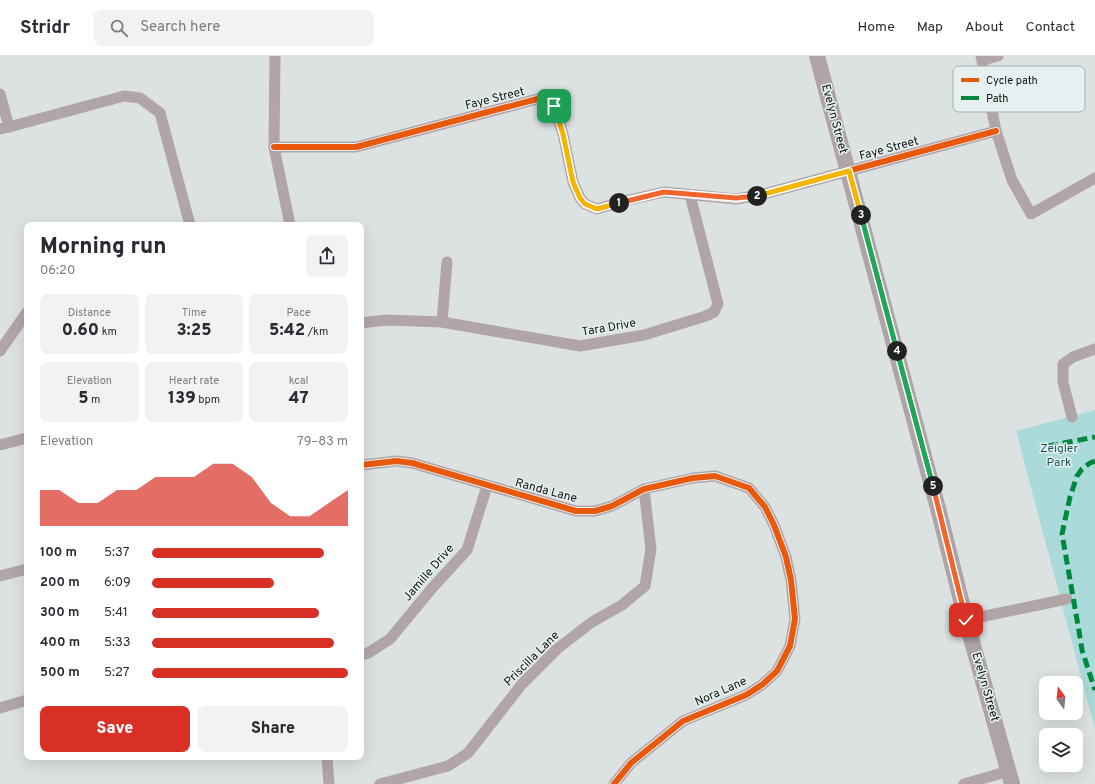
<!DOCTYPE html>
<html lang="en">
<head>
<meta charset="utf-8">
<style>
	:root { --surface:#fff; --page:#f2f2f3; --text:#2b2b33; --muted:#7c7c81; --line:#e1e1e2; --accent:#d93025 }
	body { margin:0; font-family:Overpass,sans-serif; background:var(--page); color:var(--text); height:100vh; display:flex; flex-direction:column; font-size:15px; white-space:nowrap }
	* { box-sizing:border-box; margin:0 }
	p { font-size:13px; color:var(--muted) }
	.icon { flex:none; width:22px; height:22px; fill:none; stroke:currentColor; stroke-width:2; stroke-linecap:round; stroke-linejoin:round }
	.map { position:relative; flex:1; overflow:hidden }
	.sheet { position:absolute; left:24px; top:166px; width:340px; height:538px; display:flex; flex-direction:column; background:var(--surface); border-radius:8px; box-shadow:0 4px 16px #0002 }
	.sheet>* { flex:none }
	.needle { width:26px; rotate:345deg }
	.fabs { position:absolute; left:1039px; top:620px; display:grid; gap:8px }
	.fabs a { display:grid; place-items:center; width:44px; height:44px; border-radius:8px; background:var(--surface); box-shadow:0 4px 16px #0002; font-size:20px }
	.pin { position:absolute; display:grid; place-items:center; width:34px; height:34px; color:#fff; margin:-17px; border-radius:8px; box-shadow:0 2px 6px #0006 }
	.km { position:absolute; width:20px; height:20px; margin:-10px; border-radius:50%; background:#222; color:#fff; font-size:11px; line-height:20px; text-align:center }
	.round { display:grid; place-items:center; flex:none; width:42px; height:42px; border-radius:8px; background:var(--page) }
	.overview { display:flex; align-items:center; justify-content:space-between; height:68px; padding:0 16px }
	h1 { font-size:22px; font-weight:800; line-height:30px }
	.stats { display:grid; grid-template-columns:repeat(3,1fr); gap:6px; height:68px; padding:4px 16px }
	.stats div { display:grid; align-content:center; border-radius:8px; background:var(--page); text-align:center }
	.stats b { font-size:17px; font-weight:800 }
	.stats small { font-size:11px; font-weight:400 }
	.stats p { font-size:11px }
	.chart { height:112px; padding:8px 16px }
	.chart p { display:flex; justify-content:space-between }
	.chart svg { width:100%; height:72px; margin-top:4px; fill:var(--accent); opacity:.7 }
	.button { display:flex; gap:8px; margin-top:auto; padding:8px 16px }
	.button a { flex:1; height:46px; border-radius:8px; background:var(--accent); color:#fff; font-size:16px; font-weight:800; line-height:46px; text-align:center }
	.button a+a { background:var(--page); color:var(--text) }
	ul { padding:0 16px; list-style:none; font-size:13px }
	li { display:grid; grid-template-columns:64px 48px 1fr; align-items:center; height:30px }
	li i { height:10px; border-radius:5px; background:var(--accent) }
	header { display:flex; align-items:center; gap:24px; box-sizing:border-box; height:56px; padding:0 20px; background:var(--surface); border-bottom:1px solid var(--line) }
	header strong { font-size:19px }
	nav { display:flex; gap:22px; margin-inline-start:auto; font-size:14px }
	.search { width:280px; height:36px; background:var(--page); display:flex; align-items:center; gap:10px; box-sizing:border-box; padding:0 14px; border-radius:8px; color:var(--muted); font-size:15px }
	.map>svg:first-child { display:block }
	.green { fill:#aadad9 }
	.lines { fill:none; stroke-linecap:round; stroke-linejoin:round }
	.street { stroke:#b1a5a7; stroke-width:11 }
	.secondary { stroke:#aea3a6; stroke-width:16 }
	.quiet { stroke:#00873e; stroke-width:5; stroke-dasharray:10 5; stroke-linecap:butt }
	.cycleway-casing { stroke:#e7f0f0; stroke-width:8 }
	.cycleway { stroke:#e8590c; stroke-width:6 }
	.split-1-casing { stroke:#fff; stroke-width:8 }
	.split-2-casing { stroke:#fff; stroke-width:8 }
	.split-3-casing { stroke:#fff; stroke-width:8 }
	.split-4-casing { stroke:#fff; stroke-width:8 }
	.split-5-casing { stroke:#fff; stroke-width:8 }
	.split-6-casing { stroke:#fff; stroke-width:8 }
	.split-1 { stroke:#f5b400; stroke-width:5 }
	.split-2 { stroke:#f0652b; stroke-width:5 }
	.split-3 { stroke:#f5b400; stroke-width:5 }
	.split-4 { stroke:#22a559; stroke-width:5 }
	.split-5 { stroke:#22a559; stroke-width:5 }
	.split-6 { stroke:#f0652b; stroke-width:5 }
	.labels { text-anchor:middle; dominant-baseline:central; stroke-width:3; stroke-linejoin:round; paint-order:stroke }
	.street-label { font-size:12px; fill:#101313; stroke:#e7f0f0 }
	.park-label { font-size:12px; fill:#185756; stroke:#e7f0f0 }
	.key { fill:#e7f0f0; stroke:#a6aeae; stroke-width:1 }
	.key-label { font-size:11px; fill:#101313 }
</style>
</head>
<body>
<header>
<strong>Stridr</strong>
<div class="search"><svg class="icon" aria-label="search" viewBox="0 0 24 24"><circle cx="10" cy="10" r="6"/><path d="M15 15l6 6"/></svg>Search here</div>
<nav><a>Home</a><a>Map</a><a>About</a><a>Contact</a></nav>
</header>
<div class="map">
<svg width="1095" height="728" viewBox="0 0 1095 728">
	<rect width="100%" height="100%" fill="#dce1e1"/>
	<path class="green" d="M1095 354V673L1016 375Z"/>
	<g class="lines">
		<g class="street">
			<path d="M275 0 274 91 290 169"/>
			<path d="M981 0 996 75 1012 124 1031 158 1095 122"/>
			<path d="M983 4 998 0"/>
			<path d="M0 38 9 71 0 73"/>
			<path d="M9 71 124 40 140 42 160 57 190 169"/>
			<path d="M274 91H356L541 42 549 44 554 50 563 78 573 126 580 142 585 148 597 153 624 145 664 136 736 143 760 139 996 75"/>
			<path d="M442 266 447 206"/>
			<path d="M361 267 387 264 442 266 580 290 644 279 706 260 714 256 718 248 690 139"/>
			<path d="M0 295 27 256"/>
			<path d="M1072 361 1063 326V308L1073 301 1095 293"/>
			<path d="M0 389 27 382"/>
			<path d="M361 409 397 405 412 407 576 455H595L612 450 644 433 693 422 715 420 749 432 765 451 774 469 786 501 791 524 795 563 790 590 777 615 763 628 746 639 683 665 631 707 614 728"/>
			<path d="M0 520 27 513"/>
			<path d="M966 564 1067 543"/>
			<path d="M361 599 368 597 390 583 433 531 467 494 487 430"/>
			<path d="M0 652 27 644"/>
			<path d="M327 701 329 728"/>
			<path d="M380 728 448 710 468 697 522 628 557 593 592 566 622 549 645 530 651 493 644 433"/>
			<path d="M964 728 1009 715"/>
		</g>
		<path class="secondary" d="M817 0 940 460 966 564 1012 728"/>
		<g class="quiet">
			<path d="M1048 390 1095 381"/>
			<path d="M1095 405 1090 407 1082 413 1077 420 1070 441 1062 478 1079 575 1082 594 1095 634"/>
		</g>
		<g class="cycleway-casing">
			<g id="cycleway">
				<path d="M274 91H356L541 42 549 44 554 50 563 78 573 126 580 142 585 148 597 153 624 145 664 136 736 143 760 139 996 75"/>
				<path d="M361 409 397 405 412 407 576 455H595L612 450 644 433 693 422 715 420 749 432 765 451 774 469 786 501 791 524 795 563 790 590 777 615 763 628 746 639 683 665 631 707 614 728"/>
			</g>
		</g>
		<use href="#cycleway" class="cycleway"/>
	</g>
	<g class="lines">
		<g class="split-1-casing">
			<path id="split-1" d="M554 50 563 78 573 126 580 142 585 148 597 153 619 147"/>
		</g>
		<g class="split-2-casing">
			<path id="split-2" d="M619 147 664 136 736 142 757 140"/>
		</g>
		<g class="split-3-casing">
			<path id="split-3" d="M757 140 849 115 861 159"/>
		</g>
		<g class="split-4-casing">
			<path id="split-4" d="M861 159 897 295"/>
		</g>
		<g class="split-5-casing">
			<path id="split-5" d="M897 295 933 430"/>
		</g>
		<g class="split-6-casing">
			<path id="split-6" d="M933 430 966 564"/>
		</g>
		<use href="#split-1" class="split-1"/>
		<use href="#split-2" class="split-2"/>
		<use href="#split-3" class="split-3"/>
		<use href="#split-4" class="split-4"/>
		<use href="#split-5" class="split-5"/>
		<use href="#split-6" class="split-6"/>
	</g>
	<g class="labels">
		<g class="street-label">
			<text transform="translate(495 43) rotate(-14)">Faye Street</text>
			<text transform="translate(834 63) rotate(75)">Evelyn Street</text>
			<text transform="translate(889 93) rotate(-15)">Faye Street</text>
			<text transform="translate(609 272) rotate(-10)">Tara Drive</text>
			<text transform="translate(546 435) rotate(15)">Randa Lane</text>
			<text transform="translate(429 517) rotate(-49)">Jamille Drive</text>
			<text transform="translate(532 603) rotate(-45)">Priscilla Lane</text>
			<text transform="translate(985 631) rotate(74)">Evelyn Street</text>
			<text transform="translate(721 636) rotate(-24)">Nora Lane</text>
		</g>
		<g class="park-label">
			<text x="1059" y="393">Zeigler<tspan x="1059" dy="14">Park</tspan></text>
		</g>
	</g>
	<rect x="953" y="10" width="132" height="46" rx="6" class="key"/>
	<rect x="961" y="22" width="18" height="4" fill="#e8590c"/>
	<rect x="961" y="40" width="18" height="4" fill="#00873e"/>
	<g class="key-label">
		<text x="986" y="28">Cycle path</text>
		<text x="986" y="46">Path</text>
	</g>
</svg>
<div class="fabs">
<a><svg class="needle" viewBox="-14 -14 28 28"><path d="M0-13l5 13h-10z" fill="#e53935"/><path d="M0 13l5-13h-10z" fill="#7c7c81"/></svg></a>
<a><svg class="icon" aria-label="layers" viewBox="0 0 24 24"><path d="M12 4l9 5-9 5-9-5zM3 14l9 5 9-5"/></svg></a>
</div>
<div class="pin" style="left:554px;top:50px;background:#1e9e55"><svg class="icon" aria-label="arrive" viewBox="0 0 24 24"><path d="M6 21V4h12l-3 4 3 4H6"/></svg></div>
<div class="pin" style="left:966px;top:564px;background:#d93025"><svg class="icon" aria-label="check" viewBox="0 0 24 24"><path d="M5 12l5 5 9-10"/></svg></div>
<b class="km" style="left:619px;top:147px">1</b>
<b class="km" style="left:757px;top:140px">2</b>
<b class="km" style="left:861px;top:159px">3</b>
<b class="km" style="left:897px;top:295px">4</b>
<b class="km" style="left:933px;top:430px">5</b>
<section class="sheet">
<div class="overview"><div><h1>Morning run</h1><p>06:20</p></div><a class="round"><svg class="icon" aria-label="share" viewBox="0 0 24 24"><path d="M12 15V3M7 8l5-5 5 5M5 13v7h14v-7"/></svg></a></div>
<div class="stats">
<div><p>Distance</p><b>0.60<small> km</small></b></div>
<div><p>Time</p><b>3:25</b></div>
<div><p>Pace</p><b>5:42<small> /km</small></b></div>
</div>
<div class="stats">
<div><p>Elevation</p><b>5<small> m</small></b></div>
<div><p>Heart rate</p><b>139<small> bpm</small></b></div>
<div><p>kcal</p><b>47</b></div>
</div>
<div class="chart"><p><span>Elevation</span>79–83 m</p>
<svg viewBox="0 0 160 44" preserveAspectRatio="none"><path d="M0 44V22L10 22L20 30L30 30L40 22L50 22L60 14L70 14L80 14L90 6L100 6L110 14L120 30L130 38L140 38L150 30L160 22V44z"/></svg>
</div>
<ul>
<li><b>100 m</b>5:37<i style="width:88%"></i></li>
<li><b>200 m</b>6:09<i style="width:62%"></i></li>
<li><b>300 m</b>5:41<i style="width:85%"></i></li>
<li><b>400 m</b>5:33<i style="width:93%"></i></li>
<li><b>500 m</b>5:27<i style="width:100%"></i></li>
</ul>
<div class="button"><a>Save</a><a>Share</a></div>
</section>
</div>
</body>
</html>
